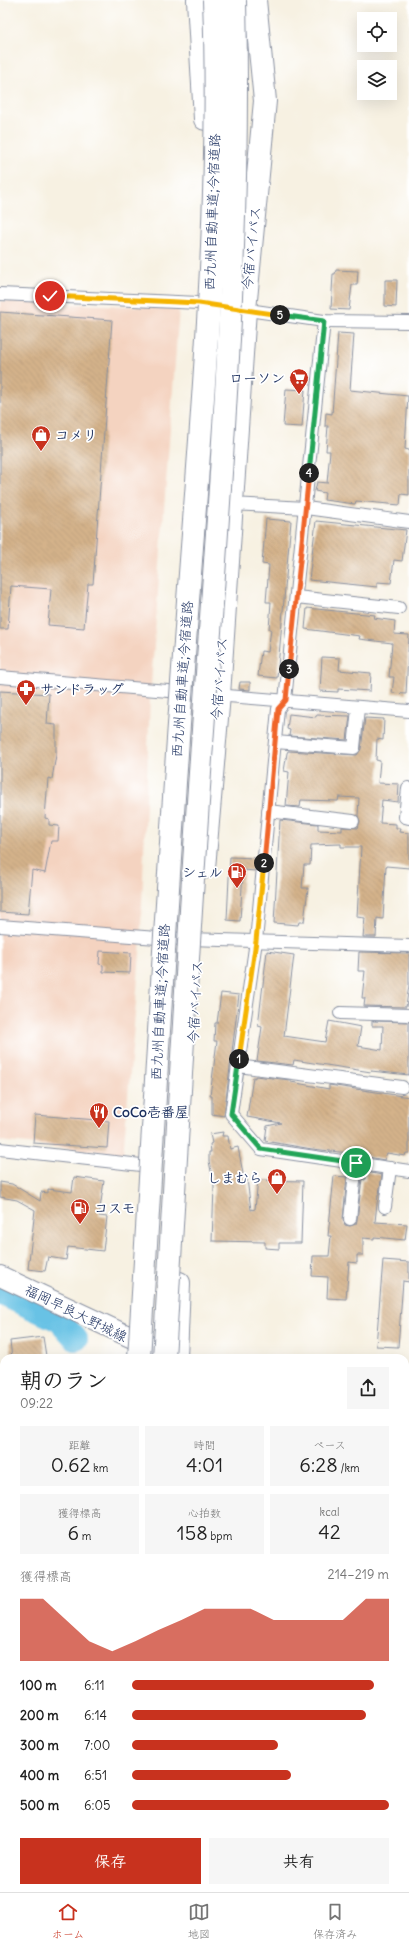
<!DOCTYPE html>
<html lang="ja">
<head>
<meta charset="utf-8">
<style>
	:root { --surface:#fff; --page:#f6f6f6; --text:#222; --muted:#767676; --line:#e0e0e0; --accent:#c8321e }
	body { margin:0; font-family:Delius,"Klee One",sans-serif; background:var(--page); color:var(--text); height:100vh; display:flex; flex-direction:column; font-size:15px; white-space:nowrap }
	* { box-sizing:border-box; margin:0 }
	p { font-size:13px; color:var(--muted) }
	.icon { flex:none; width:22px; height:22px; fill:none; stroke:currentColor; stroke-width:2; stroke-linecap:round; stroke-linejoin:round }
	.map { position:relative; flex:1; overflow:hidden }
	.sheet { position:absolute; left:0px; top:1354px; width:409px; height:538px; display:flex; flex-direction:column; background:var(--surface); border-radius:12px 12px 0 0; box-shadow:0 4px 16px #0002 }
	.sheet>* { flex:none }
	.fabs { position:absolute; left:357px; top:12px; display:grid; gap:8px }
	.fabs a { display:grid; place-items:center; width:40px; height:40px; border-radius:0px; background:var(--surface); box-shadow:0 4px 16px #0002; font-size:20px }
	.pin { position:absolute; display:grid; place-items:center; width:34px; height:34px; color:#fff; margin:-17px; border:2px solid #fff; border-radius:50%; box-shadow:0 1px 4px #0007 }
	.km { position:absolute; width:20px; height:20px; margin:-10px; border-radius:50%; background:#222; color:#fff; font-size:11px; line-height:20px; text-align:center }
	.round { display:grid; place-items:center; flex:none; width:42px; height:42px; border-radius:0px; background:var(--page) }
	.headline { display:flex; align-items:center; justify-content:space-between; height:68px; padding:0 20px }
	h1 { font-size:22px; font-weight:600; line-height:30px }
	.figures { display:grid; grid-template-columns:repeat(3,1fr); gap:6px; height:68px; padding:4px 20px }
	.figures div { display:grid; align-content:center; border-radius:0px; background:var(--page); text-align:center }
	.figures b { font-size:20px; font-weight:600 }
	.figures small { font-size:11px; font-weight:400 }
	.figures p { font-size:11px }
	.chart { height:112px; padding:8px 20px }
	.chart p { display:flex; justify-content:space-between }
	.chart svg { width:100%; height:72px; margin-top:4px; fill:var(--accent); opacity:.7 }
	.button { display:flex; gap:8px; margin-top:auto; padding:8px 20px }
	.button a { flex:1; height:46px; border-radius:0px; background:var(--accent); color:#fff; font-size:16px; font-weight:600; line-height:46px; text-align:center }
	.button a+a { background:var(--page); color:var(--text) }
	ul { padding:0 20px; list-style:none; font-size:13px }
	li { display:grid; grid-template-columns:64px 48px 1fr; align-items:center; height:30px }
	li i { height:10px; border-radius:5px; background:var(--accent) }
	.tab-bar { display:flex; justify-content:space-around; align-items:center; height:56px; border-top:1px solid var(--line); background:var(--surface); font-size:11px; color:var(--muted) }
	.tab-bar a { display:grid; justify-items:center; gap:2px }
	.tab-bar .active { color:var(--accent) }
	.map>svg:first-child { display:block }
	.built { fill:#f4d3c0 }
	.pitch { fill:#9cc26d; stroke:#5c7866 }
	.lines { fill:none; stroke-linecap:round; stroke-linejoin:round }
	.river { stroke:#67c2e5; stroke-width:24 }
	.building { fill:url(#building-back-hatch) }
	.street-casing { stroke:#8990a0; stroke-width:14 }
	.primary-casing { stroke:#8990a0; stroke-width:22 }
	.highway-casing { stroke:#8990a0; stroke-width:24 }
	.street { stroke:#fff; stroke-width:12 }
	.primary { stroke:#fff; stroke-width:20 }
	.highway { stroke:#fff; stroke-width:22 }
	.highway-bridge-casing { stroke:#8990a0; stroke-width:24; stroke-linecap:butt }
	.highway-bridge { stroke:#fff; stroke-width:22 }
	.split-1-casing { stroke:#fff; stroke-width:8 }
	.split-2-casing { stroke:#fff; stroke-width:8 }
	.split-3-casing { stroke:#fff; stroke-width:8 }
	.split-4-casing { stroke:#fff; stroke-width:8 }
	.split-5-casing { stroke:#fff; stroke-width:8 }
	.split-6-casing { stroke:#fff; stroke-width:8 }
	.split-1 { stroke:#22a559; stroke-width:5 }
	.split-2 { stroke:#f5b400; stroke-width:5 }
	.split-3 { stroke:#f0652b; stroke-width:5 }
	.split-4 { stroke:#f0652b; stroke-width:5 }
	.split-5 { stroke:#22a559; stroke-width:5 }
	.split-6 { stroke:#f5b400; stroke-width:5 }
	.labels { text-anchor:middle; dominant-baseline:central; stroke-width:3.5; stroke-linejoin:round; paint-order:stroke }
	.street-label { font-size:14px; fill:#1b2f5e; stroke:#fff }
	.poi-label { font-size:14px; font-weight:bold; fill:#1b2f5e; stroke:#fff; text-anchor:start }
</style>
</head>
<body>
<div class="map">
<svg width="409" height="1892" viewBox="0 0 409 1892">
	<defs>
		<pattern id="building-back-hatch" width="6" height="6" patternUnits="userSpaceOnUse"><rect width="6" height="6" fill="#d4b28a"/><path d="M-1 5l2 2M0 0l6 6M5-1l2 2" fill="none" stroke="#b5997a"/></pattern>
	</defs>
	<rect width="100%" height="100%" fill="#fff"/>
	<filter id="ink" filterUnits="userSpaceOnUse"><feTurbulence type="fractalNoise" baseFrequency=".025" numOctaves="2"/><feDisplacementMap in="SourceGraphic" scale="8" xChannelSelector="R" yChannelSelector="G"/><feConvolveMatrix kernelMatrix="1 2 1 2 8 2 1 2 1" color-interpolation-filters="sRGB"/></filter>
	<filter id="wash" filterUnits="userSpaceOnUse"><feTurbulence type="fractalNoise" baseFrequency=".012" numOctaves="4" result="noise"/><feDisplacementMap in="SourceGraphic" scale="16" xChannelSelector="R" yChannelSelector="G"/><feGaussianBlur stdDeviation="0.9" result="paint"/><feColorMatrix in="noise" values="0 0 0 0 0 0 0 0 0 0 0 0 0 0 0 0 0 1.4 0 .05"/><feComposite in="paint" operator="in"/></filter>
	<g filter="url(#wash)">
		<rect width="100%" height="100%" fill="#f7f1e2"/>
		<path class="built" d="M0 301 179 308 150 699 140 954 123 1156 112 1153 0 1141Z"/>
		<path class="pitch" d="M405 1642 409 1643V1708L405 1718Z"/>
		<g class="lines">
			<g class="river">
				<path d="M0 1293 59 1320 76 1339"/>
				<path d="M405 1604 409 1603"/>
			</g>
		</g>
		<g id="blocks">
			<g class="building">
				<path d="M336 270 358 271 357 285H352L349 310 331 309 333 274H335Z"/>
				<path d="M385 280H397L396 307 385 306Z"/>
				<path d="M0 312 112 320 93 584H88L84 628 48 625 51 589 11 586 8 629H0Z"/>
				<path d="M338 333 354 334 350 390 408 396 405 449 409 450V495L401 494 400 505 356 501 355 504 324 500 325 493 315 491 317 482 327 483 330 451H326L328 426H325L326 413 332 414Z"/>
				<path d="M286 389 305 390 302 427 283 426Z"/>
				<path d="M266 519 291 521 277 678 258 676 261 651 268 652 271 629H269L271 602H266L269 565 262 564Z"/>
				<path d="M316 521 406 530 402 561 394 560 391 583 377 582V587L309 580Z"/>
				<path d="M307 608 375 615 374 618 395 621 394 634 409 635 406 694 392 693 394 677H389L392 643 359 639 360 636 305 629Z"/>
				<path d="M322 657 340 658 339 670 371 673 370 691 338 689V692L320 691Z"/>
				<path d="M240 682H250V690L239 689Z"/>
				<path d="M0 691 49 694 47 724 56 725V755L52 779 48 778 45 818 49 819V825L59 826 58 841H51L45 873 32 870 28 914 0 912Z"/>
				<path d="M289 714 316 717V715L350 716 347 740 289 736 290 730 287 729Z"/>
				<path d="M365 718 384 719 383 740 377 739 376 760 380 761 378 783 399 784 398 802 382 800 380 823 396 824V828H400L399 832 409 833V868L386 866 383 919 377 918 376 937H363L365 918 357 917 361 847H341V844L311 845 310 865H304L302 888H308L304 922H299L298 925 274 923 280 820 318 824V830L342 831V827L358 828 360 821 358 816 359 798 339 797 338 801 301 800 300 807 286 806 289 772 284 771 287 753 288 751 357 755 361 749Z"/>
				<path d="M230 857 256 858 255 871 243 870 240 921 227 920Z"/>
				<path d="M100 951 131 953 130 973 103 972V965L99 964Z"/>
				<path d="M267 951 294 955 284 1036 325 1042 329 1021 361 1027 358 1046 382 1050 383 1026H372V1021L409 1022V1075L371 1071V1072L294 1060 293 1065 257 1061 262 1027 258 1026Z"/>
				<path d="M359 952 409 953V985L406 1007 364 1006 365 998H362L365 971H358Z"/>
				<path d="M221 993 239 995 224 1116 212 1114V1096H210L217 1041H214L215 1023H217Z"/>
				<path d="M255 1076 291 1080V1082L329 1089V1085L409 1097V1153H406L405 1156 387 1153 384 1160 368 1157V1155L312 1149 265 1141 267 1126 281 1123 247 1117 253 1077 255 1078Z"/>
				<path d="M35 1115 109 1121 107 1148 33 1143Z"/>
				<path d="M223 1132 222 1136H228L230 1149 238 1147 244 1179H247L251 1210 255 1209 258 1180 303 1181 301 1243H279V1249L265 1248V1242L212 1241 214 1187 209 1161V1152H211L210 1144 212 1143 210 1134Z"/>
				<path d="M366 1172 382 1175 379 1194H378L375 1222 407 1224 405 1240 374 1237V1239L363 1238V1255H357V1263L349 1262 346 1299 327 1298 328 1277 312 1276 313 1256H329L331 1236H328L334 1176 347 1177 343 1219 345 1225 350 1226 356 1224 357 1220 362 1179 365 1180Z"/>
				<path d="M74 1177 104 1181 99 1216 107 1217 103 1251 68 1247 66 1260 48 1257 45 1271 28 1269 35 1210 17 1200 0 1197V1182L12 1184 40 1201 41 1192 48 1193V1189L72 1192Z"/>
				<path d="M383 1260 409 1262V1282L403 1281 398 1347 376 1346Z"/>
				<path d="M43 1337 46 1356 12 1358 10 1341Z"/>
			</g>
		</g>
	</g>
	<g filter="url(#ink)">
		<use href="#blocks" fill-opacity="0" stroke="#8990a0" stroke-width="1"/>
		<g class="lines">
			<g class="street-casing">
				<g id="street">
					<path d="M0 294 199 303 214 305"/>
					<path d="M241 309 324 321 409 322"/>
					<path d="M324 321 285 700 278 709 256 941 231 1114 261 1149 409 1171"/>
					<path d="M191 512 232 504 306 508 409 522"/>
					<path d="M296 597 399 608"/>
					<path d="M0 677 409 711"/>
					<path d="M275 742 354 748 358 708"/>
					<path d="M408 788 405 817 409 818"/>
					<path d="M268 811 353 821"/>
					<path d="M0 926 157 938 409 946"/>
					<path d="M340 1013 409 1015"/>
					<path d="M238 1066 402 1087"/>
					<path d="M0 1149 141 1165"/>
					<path d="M385 1207 390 1168"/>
					<path d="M350 1219 356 1163"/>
					<path d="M0 1461 4 1460"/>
					<path d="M0 1581 4 1583"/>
					<path d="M405 1596 409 1595"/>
					<path d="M405 1753 409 1742"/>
					<path d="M240 1888V1892"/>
					<path d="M386 1888V1892"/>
					<path d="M67 1892 68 1888"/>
				</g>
			</g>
			<g class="primary-casing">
				<g id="primary">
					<path d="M0 1276 175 1358"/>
					<path d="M405 1479 409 1481"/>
				</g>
			</g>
			<g class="highway-casing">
				<g id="highway">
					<path d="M198 0 205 119"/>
					<path d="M204 868 219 695 245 310 265 101 255 0"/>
					<path d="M176 1358 179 1283"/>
					<path d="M144 1888 145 1892"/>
					<path d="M182 1888V1892"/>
					<path d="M209 1888 210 1892"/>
				</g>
			</g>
			<use href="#street" class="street"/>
			<use href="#primary" class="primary"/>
			<use href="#highway" class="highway"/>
			<g class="highway-bridge-casing">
				<g id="highway-bridge">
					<path d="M139 1358C154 1119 167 880 185 642 200 428 222 214 214 0"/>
					<path d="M164 1358C177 1149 188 939 203 730 220 487 241 244 235 0"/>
				</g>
			</g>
			<use href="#highway-bridge" class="highway-bridge"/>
		</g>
	</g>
	<g class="lines" filter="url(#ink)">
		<g class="split-1-casing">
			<path id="split-1" d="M239 1059 231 1114 261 1149 356 1163"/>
		</g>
		<g class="split-2-casing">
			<path id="split-2" d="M239 1059 256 941 264 863"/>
		</g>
		<g class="split-3-casing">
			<path id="split-3" d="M264 863 278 709 286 700 289 669"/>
		</g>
		<g class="split-4-casing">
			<path id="split-4" d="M289 669 309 473"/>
		</g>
		<g class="split-5-casing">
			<path id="split-5" d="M280 315 324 321 309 473"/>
		</g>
		<g class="split-6-casing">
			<path id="split-6" d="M50 296 199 303 280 315"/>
		</g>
		<use href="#split-1" class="split-1"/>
		<use href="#split-2" class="split-2"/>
		<use href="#split-3" class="split-3"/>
		<use href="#split-4" class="split-4"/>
		<use href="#split-5" class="split-5"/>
		<use href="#split-6" class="split-6"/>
	</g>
	<defs>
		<g id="supermarket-pin" transform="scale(1)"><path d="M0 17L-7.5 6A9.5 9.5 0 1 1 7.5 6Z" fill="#c8321e" stroke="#fff"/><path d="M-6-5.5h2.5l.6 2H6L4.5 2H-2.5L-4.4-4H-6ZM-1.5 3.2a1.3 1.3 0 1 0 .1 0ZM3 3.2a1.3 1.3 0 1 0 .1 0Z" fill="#fff"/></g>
		<g id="shop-pin" transform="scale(1)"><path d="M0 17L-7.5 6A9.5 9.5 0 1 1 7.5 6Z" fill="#c8321e" stroke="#fff"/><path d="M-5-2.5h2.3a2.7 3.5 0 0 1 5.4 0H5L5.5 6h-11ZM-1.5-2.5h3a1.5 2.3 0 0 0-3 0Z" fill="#fff"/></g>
		<g id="pharmacy-pin" transform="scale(1)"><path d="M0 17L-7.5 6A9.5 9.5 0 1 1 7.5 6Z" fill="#c8321e" stroke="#fff"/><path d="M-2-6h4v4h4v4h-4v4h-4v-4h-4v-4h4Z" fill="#fff"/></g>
		<g id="fuel-pin" transform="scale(1)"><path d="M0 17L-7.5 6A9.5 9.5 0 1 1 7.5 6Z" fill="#c8321e" stroke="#fff"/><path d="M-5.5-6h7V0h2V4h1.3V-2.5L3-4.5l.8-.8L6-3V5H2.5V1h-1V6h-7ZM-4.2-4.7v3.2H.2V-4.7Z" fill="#fff"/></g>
		<g id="restaurant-pin" transform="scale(1)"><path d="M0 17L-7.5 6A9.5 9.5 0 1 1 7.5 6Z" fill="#c8321e" stroke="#fff"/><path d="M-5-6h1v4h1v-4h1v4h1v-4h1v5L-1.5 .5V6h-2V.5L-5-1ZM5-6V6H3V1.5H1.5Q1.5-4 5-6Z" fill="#fff"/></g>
	</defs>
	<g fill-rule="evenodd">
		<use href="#supermarket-pin" x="299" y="378"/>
		<use href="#shop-pin" x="41" y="435"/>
		<use href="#pharmacy-pin" x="26" y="689"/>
		<use href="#fuel-pin" x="237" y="872"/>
		<use href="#restaurant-pin" x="99" y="1112"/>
		<use href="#shop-pin" x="277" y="1178"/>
		<use href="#fuel-pin" x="80" y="1208"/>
	</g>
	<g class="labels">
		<g class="street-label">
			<text transform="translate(212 212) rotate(-88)">西九州自動車道;今宿道路</text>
			<text transform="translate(251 248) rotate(-84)">今宿バイパス</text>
			<text transform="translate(182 679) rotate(-86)">西九州自動車道;今宿道路</text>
			<text transform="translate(219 679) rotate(-86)">今宿バイパス</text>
			<text transform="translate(160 1002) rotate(-87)">西九州自動車道;今宿道路</text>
			<text transform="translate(195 1002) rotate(-87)">今宿バイパス</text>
			<text transform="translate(76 1313) rotate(26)">福岡早良大野城線</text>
		</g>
		<g class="poi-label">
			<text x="285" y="378" text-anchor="end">ローソン</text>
			<text x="55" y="435">コメリ</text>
			<text x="40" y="689">サンドラッグ</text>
			<text x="223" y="872" text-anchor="end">シェル</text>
			<text x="113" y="1112">CoCo壱番屋</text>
			<text x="263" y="1178" text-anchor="end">しまむら</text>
			<text x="94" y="1208">コスモ</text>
		</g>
	</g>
</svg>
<div class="fabs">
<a><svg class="icon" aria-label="locate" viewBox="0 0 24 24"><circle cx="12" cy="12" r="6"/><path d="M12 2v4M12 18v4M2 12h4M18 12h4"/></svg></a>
<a><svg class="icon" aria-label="layers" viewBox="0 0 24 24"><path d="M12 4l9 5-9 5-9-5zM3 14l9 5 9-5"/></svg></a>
</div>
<div class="pin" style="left:356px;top:1163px;background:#1e9e55"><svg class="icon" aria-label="arrive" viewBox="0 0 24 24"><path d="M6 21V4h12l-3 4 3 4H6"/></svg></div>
<div class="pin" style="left:50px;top:296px;background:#d93025"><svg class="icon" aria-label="check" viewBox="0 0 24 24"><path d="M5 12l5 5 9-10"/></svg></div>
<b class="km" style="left:239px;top:1059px">1</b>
<b class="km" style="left:264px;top:863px">2</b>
<b class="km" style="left:289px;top:669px">3</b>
<b class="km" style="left:309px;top:473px">4</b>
<b class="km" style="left:280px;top:315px">5</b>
<section class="sheet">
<div class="headline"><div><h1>朝のラン</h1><p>09:22</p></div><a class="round"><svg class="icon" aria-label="share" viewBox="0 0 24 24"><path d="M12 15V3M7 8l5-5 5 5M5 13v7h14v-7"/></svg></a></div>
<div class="figures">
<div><p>距離</p><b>0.62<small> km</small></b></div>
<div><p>時間</p><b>4:01</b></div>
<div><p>ペース</p><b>6:28<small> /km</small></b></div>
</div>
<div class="figures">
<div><p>獲得標高</p><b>6<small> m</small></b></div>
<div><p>心拍数</p><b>158<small> bpm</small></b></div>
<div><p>kcal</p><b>42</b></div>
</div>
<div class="chart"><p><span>獲得標高</span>214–219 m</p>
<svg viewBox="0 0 160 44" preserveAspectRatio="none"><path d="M0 44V6L10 6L20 19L30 32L40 38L50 32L60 25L70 19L80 12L90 12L100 12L110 19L120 19L130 19L140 19L150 6L160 6V44z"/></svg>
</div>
<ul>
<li><b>100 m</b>6:11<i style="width:94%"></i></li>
<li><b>200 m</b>6:14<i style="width:91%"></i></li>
<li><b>300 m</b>7:00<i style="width:57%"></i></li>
<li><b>400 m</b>6:51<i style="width:62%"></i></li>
<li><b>500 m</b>6:05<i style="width:100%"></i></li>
</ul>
<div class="button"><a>保存</a><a>共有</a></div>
</section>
</div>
<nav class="tab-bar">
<a class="active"><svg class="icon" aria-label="home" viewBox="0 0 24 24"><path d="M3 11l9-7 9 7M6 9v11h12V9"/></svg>ホーム</a>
<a><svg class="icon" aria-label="map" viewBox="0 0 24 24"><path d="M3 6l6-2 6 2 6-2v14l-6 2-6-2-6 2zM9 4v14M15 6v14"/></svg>地図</a>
<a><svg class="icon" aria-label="saved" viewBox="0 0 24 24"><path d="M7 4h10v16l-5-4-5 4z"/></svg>保存済み</a>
</nav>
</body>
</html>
